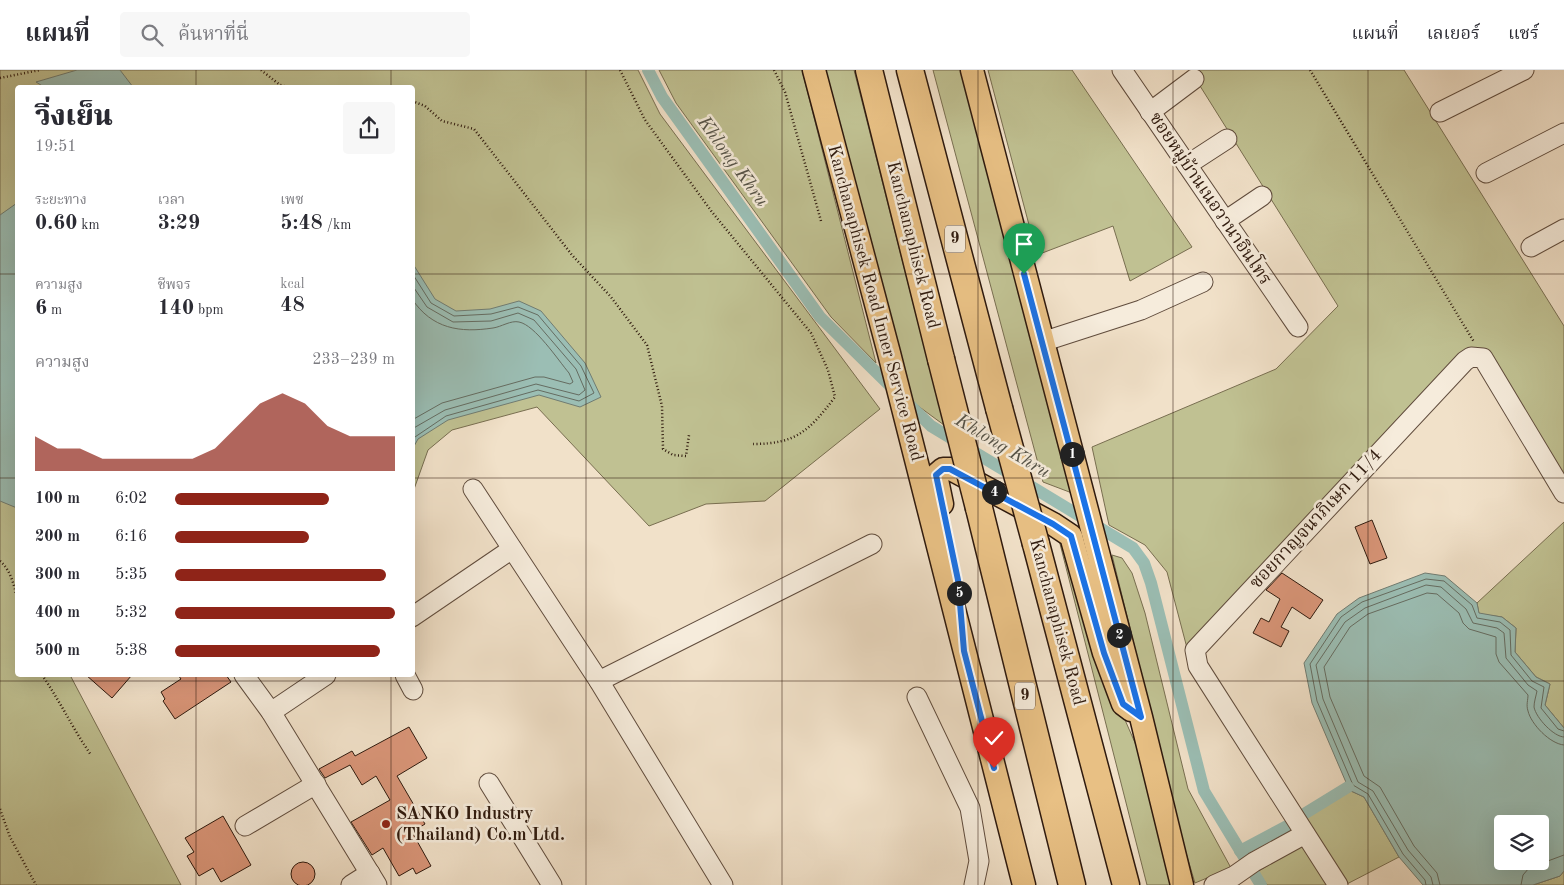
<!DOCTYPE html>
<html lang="th">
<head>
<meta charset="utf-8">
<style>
	:root { --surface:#fff; --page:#f7f7f7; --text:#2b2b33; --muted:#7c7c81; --line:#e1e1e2; --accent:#8f2418 }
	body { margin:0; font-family:"Old Standard TT","Noto Serif Thai",serif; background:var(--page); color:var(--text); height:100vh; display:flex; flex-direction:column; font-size:19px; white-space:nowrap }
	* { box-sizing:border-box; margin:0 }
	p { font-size:16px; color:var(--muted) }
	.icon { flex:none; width:28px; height:28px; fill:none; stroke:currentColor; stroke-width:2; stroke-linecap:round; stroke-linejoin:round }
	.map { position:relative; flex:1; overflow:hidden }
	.panel { position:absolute; left:15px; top:15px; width:400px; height:592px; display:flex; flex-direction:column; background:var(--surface); border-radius:5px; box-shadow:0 5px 20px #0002 }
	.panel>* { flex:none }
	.fabs { position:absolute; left:1494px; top:745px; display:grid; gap:10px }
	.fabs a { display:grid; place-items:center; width:55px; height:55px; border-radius:5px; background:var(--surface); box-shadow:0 5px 20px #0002; font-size:25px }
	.pin { position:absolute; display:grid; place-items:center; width:42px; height:42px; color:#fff; margin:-51px -21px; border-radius:50% 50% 50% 0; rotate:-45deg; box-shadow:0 0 5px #0007 }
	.pin .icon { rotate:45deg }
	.km { position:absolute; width:25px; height:25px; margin:-12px; border-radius:50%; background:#222; color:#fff; font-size:14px; line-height:25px; text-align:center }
	.round { display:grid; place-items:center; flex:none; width:52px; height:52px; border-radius:5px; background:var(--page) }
	.overview { display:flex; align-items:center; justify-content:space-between; height:85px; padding:0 20px }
	h1 { font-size:28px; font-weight:800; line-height:38px }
	.figures { display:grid; grid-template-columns:repeat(3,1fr); gap:8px; height:85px; padding:5px 20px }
	.figures div { display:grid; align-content:center }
	.figures b { font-size:21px; font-weight:800 }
	.figures small { font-size:14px; font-weight:400 }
	.figures p { font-size:14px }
	.chart { height:140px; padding:10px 20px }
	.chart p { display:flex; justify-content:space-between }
	.chart svg { width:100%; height:90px; margin-top:5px; fill:var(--accent); opacity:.7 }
	ul { padding:0 20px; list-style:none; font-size:16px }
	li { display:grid; grid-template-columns:80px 60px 1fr; align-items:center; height:38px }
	li i { height:12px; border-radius:6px; background:var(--accent) }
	header { display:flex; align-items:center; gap:30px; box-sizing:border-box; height:70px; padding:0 25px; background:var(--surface); border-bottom:1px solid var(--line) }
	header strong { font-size:24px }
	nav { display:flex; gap:28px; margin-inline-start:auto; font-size:18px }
	.search { width:350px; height:45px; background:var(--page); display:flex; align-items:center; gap:12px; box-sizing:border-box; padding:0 18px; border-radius:5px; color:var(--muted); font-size:19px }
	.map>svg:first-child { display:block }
	.green { fill:#c0c192; stroke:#786e50 }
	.water { fill:#9bbeb4; stroke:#707c72; fill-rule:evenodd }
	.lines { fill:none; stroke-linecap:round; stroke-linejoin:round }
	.shore { stroke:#656c61; stroke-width:1 }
	.canal { stroke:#9bbeb4; stroke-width:12 }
	.building { fill:#d99578; stroke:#2f1a0e }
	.minor-casing { stroke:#604c3d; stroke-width:21 }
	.major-casing { stroke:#2f1a0e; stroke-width:25 }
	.highway-casing { stroke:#2f1a0e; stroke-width:29 }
	.path { stroke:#2f1a0e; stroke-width:2.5; stroke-dasharray:1 2.5; stroke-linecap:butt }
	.minor { stroke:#f6ecdc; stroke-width:19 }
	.major { stroke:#e8c084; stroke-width:22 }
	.highway { stroke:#e8c084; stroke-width:26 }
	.highway-bridge-casing { stroke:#2f1a0e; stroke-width:29; stroke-linecap:butt }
	.highway-bridge { stroke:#e8c084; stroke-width:26 }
	.route-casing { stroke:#fff; stroke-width:10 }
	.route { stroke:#1a73e8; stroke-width:6 }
	.grid { fill:none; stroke:#2f1a0e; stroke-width:1; stroke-opacity:0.55 }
	.poi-dot { fill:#8f2418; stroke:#f6ecdc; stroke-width:2 }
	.labels { text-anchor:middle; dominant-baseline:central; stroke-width:5; stroke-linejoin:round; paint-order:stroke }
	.shield { fill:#f6ecdc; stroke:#6b594c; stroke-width:1 }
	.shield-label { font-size:16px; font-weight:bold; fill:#2f1a0e }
	.street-label { font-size:18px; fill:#2f1a0e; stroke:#f6ecdc }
	.poi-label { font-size:18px; font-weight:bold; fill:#2f1a0e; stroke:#f6ecdc; text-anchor:start }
	.water-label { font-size:19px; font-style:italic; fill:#555348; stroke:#f6ecdc }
</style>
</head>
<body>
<header>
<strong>แผนที่</strong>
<div class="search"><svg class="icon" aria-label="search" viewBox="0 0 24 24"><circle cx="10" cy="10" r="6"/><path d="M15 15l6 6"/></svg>ค้นหาที่นี่</div>
<nav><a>แผนที่</a><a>เลเยอร์</a><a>แชร์</a></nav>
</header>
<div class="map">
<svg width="1564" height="815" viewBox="0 0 1564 815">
	<rect width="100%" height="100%" fill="#f1e1c9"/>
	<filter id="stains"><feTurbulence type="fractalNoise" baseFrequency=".004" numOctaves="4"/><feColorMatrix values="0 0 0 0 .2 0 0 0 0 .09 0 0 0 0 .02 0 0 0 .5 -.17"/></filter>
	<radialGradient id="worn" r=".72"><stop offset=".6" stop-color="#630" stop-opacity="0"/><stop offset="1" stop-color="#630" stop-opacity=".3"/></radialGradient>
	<g class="green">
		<path d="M0 0H638L660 44 880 339 765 431 706 434 649 456 537 337 452 360 428 380 413 422 412 18H18V605H70L181 815H0Z"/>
		<path d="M659 0H802L876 293 831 247 676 33Z"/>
		<path d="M821 0H854L944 355 910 330Z"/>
		<path d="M933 0H966L1072 423 1043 412Z"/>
		<path d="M988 0H1072L1192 177 1130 211 1113 156 1037 185Z"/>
		<path d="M1190 0H1404L1564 256V411L1487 284H1463L1187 578 1167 502 1145 475 1109 455 1092 377 1276 299 1338 236Z"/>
		<path d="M1564 452V658L1545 635 1550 614 1536 607 1515 582 1516 558 1502 547 1479 544 1477 533Z"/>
		<path d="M1058 466 1065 467 1118 634 1143 691 1176 815H1147Z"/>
		<path d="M1112 485 1122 488 1132 503 1145 543 1188 719 1231 798 1195 813 1183 773Z"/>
		<path d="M1351 721 1364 727 1399 787 1345 815 1303 749 1326 733Z"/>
		<path d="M1304 775 1330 815H1267L1258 801Z"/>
		<path d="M1564 801V815H1533L1560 806Z"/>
	</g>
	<g class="water">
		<path d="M77 0H120L133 17H44L36 12Z"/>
		<path d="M17 133V438L0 431V145Z"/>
		<path d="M413 194 435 229 456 241 490 239 519 231 541 241 585 293 601 327 580 337 539 325 448 350 418 369 413 378Z"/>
		<path d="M1425 503 1445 506 1477 533 1479 543 1502 547 1516 558 1515 582 1536 607 1550 614 1545 635 1564 658V801L1560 806 1533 815H1423L1399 787 1364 727 1351 721 1348 717 1312 633 1304 593 1337 544 1359 528ZM1502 754H1540V791H1502Z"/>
	</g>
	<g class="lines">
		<g class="shore">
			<path d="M412 203 431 233 454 246 491 244 518 237 538 245 581 296 594 323 579 331 538 320 446 346 412 369"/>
			<path d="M412 215 427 237 453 252 491 251 518 243 534 250 576 299 585 320 579 325 536 314 445 340 412 359"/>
			<path d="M412 229C432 259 460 263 493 258 501 257 511 250 519 252 535 255 558 290 569 303L573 312 570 314 544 307H535L442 333 412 350"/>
			<path d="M1426 815 1425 810 1403 784 1368 724 1353 715 1317 631 1310 594 1341 547 1362 532 1426 509 1444 511 1472 535 1477 548 1500 552 1510 560 1511 585 1532 611 1544 617 1541 638 1558 659 1564 661"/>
			<path d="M1433 815 1431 807 1408 780 1373 721 1358 712 1323 629 1316 595 1345 552 1365 538 1426 515 1441 517 1466 539 1473 553 1497 558 1504 563 1506 588 1528 615 1537 621C1536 626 1534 632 1534 637 1536 648 1554 667 1564 667"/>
			<path d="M1440 815 1437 803 1414 776 1380 717 1364 706 1330 627 1324 597 1350 557 1368 544 1427 523 1437 524 1459 543 1463 553 1469 559 1496 567V584L1499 592 1528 625C1528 630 1526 635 1528 641 1531 654 1550 674 1564 675"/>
			<path d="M1521 815 1523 805 1529 798 1564 785"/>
		</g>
		<g class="canal">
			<path d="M648 0 662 27 820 247 931 356 1133 478 1144 493 1151 513 1204 721 1261 815"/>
			<path d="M1304 744 1348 717"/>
			<path d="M1240 781 1287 756"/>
		</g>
	</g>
	<g class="building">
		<path d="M1372 450 1387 488 1370 494 1355 457Z"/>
		<path d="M1282 503 1323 530 1310 549 1292 537 1281 557 1289 561 1281 577 1253 563 1261 548 1269 552 1280 529 1266 520Z"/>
		<path d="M86 605H132L112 628Z"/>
		<path d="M178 605H226L231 612 175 649 163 631 165 629 161 622 181 609Z"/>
		<path d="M409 657 427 688 397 706 425 754 412 762 431 796 416 804 413 798 399 806 383 778 372 785 351 752 390 730 376 706 362 715 350 695 325 708 319 699 352 681 355 686Z"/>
		<path d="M223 746 251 795 221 812 213 798 199 806 187 786 194 782 185 768Z"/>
		<circle cx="303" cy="804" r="12"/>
	</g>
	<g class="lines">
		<g class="minor-casing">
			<g id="minor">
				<path d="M1122 0 1298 257"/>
				<path d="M1150 42 1194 9"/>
				<path d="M1440 42 1524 0"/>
				<path d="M1187 95 1227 69"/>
				<path d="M1486 103 1564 63"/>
				<path d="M1225 151 1262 126"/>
				<path d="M1531 177 1564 159"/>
				<path d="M1042 272 1141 240 1203 212"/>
				<path d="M473 419 599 611 723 815"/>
				<path d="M412 547 512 479"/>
				<path d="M244 605 271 642 377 815"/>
				<path d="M405 605 413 620"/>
				<path d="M599 611 872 474"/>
				<path d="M917 627 970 738 979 791 974 815"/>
				<path d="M271 642 326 605"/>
				<path d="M489 713 552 815"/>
				<path d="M245 756 316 714"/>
				<path d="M351 815 370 803"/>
				<path d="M1214 815 1234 806 1254 792 1305 764"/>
				<path d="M1338 815 1198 596 1195 580 1465 291 1471 287 1483 288 1564 423"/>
			</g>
		</g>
		<g class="major-casing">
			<g id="major">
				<path d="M814 0 889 283 1024 815"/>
				<path d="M972 0 1141 647 1182 815"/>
				<path d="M942 434 936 405 943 399H951L1053 454 1071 466 1104 583 1123 634 1131 640"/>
			</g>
		</g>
		<g class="highway-casing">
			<g id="highway">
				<path d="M869 0 941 289"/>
				<path d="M910 0 999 338"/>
				<path d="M979 438 1072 815"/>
				<path d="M1036 474 1126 815"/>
			</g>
		</g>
		<g class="path">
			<path d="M261 0 280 15 292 18"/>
			<path d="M620 0 645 50 712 142 811 263 828 300 835 327C809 361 796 374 753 374"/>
			<path d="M774 0 785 22 821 151"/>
			<path d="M1310 0 1474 272"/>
			<path d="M0 8 40 0"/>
			<path d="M412 31 425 36 442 51 474 59 572 185 611 227 647 275 662 336 663 379 673 385 686 386 689 365"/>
			<path d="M0 491C12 501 16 521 18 537"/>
			<path d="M42 605C60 631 73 659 91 685"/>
			<path d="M0 739 10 767 36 815"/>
		</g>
		<use href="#minor" class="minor"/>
		<use href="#major" class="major"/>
		<use href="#highway" class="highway"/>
		<g class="highway-bridge-casing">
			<g id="highway-bridge">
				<path d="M941 289 979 438"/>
				<path d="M999 338 1036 474"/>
			</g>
		</g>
		<use href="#highway-bridge" class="highway-bridge"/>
	</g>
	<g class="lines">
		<g class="route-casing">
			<path id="route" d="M994 698 964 581 958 510 936 405 943 399H950L1053 454 1071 466 1104 583 1123 634 1141 647 1024 204"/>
		</g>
		<use href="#route" class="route"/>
	</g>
	<path class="grid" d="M196 0V18M391 0V18M586 0V815M782 0V815M978 0V815M1173 0V815M1368 0V815M0 204H18M412 204H1564M0 408H18M412 408H1564M196 605V815M391 605V815M0 611H1564"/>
	<circle class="poi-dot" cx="386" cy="754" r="5"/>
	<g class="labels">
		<g class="shield">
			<rect x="945" y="155.5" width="20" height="27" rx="4"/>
			<rect x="1015" y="612.5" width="20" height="27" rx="4"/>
		</g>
		<g class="shield-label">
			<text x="955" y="169">9</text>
			<text x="1025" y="626">9</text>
		</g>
		<g class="street-label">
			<text transform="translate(1210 129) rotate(56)">ซอยหมู่บ้านเนอวานาอินโทร</text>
			<text transform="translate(913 175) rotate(76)">Kanchanaphisek Road</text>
			<text transform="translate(875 233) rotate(75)">Kanchanaphisek Road Inner Service Road</text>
			<text transform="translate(1316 449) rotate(-47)">ซอยกาญจนาภิเษก 11/4</text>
			<text transform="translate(1057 552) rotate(75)">Kanchanaphisek Road</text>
		</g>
		<g class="poi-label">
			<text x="396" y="744">SANKO Industry<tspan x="396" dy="21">(Thailand) Co.m Ltd.</tspan></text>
		</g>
		<g class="water-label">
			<text transform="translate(732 92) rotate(54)">Khlong Khru</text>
			<text transform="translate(1002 377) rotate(31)">Khlong Khru</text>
		</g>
	</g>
	<rect width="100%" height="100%" filter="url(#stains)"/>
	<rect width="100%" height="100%" fill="url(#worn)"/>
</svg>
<div class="fabs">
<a><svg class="icon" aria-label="layers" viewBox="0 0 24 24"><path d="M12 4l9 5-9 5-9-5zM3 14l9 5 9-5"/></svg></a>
</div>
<div class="pin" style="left:1024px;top:204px;background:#1e9e55"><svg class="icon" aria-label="arrive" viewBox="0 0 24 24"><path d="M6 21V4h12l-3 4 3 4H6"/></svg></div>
<div class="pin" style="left:994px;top:698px;background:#d93025"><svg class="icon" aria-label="check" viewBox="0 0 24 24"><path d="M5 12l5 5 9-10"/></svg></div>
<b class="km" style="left:1072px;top:384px">1</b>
<b class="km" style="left:1119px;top:565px">2</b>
<b class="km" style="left:994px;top:422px">4</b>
<b class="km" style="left:959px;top:523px">5</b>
<section class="panel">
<div class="overview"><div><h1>วิ่งเย็น</h1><p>19:51</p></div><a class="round"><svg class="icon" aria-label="share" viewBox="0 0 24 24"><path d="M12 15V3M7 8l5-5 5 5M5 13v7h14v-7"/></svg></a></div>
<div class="figures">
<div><p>ระยะทาง</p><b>0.60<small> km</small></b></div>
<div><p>เวลา</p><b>3:29</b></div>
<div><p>เพซ</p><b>5:48<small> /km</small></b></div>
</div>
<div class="figures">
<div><p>ความสูง</p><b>6<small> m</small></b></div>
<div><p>ชีพจร</p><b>140<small> bpm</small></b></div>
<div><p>kcal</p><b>48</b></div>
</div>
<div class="chart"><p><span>ความสูง</span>233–239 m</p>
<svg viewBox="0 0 160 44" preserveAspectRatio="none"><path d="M0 44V27L10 33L20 33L30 38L40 38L50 38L60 38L70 38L80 33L90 22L100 11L110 6L120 11L130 22L140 27L150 27L160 27V44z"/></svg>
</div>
<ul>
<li><b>100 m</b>6:02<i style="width:70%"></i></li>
<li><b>200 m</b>6:16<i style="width:61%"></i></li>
<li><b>300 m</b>5:35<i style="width:96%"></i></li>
<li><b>400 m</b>5:32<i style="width:100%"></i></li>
<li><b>500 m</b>5:38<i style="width:93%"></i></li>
</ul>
</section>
</div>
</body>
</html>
